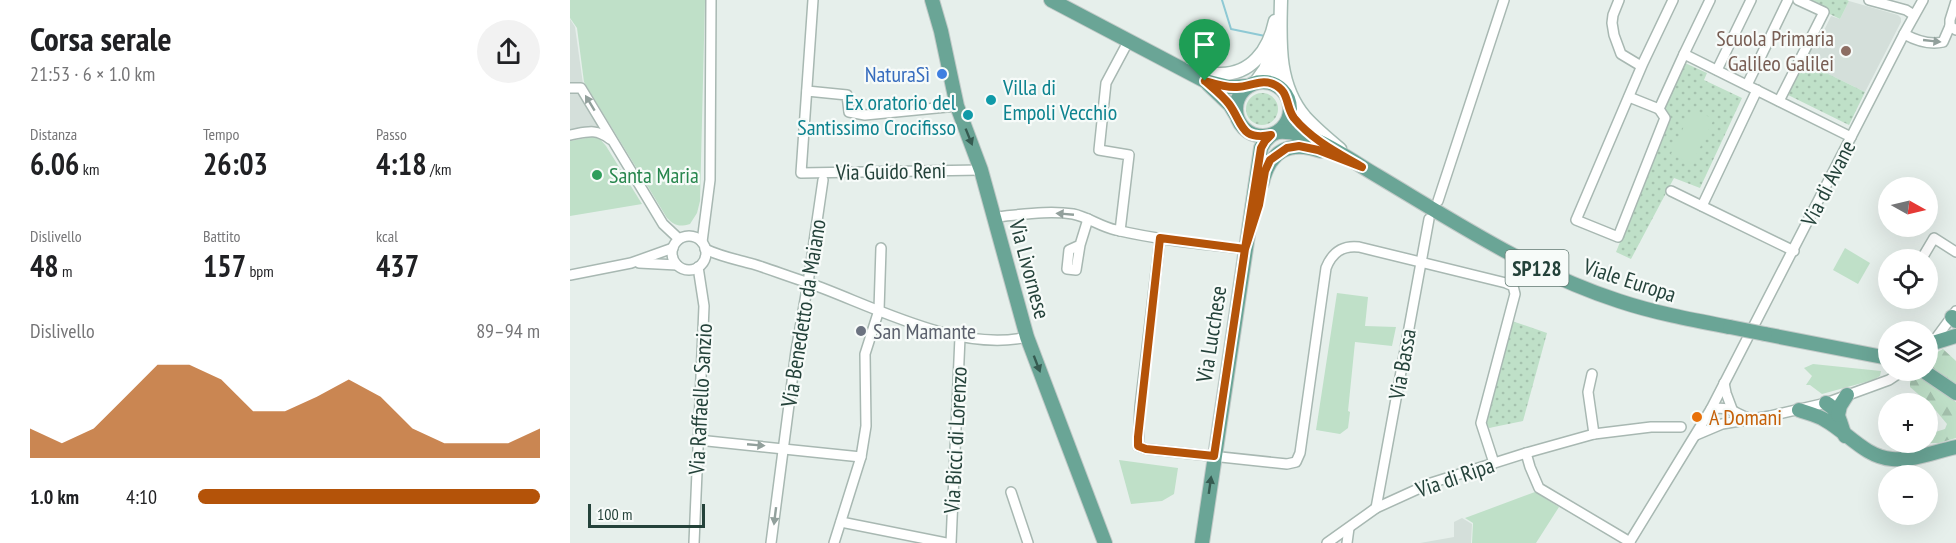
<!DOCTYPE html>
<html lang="it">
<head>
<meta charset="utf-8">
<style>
	:root { --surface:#fff; --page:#f2f2f2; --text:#202124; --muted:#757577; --accent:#b45309 }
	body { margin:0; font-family:"PT Sans Narrow",sans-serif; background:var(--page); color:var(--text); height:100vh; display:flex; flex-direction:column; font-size:22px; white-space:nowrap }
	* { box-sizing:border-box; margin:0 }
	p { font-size:20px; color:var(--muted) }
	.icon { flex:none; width:33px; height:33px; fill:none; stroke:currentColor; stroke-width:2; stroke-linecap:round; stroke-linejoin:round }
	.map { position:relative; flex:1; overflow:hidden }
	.panel { display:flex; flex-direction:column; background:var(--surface); width:570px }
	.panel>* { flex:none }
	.needle { width:39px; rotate:98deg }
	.controls { position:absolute; left:1308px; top:177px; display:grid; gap:12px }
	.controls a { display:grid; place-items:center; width:60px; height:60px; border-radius:50%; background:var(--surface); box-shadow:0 6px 24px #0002; font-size:30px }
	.scale { position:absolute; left:18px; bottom:15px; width:117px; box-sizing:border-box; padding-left:6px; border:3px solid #24423a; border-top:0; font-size:16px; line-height:21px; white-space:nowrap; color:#24423a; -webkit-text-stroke:4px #f7fbf9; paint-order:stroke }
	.pin { position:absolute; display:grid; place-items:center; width:51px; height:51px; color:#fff; margin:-62px -26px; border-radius:50% 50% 50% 0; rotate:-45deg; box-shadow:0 0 6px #0007 }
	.pin .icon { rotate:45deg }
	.round { display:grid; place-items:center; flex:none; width:63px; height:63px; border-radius:32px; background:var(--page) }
	.overview { display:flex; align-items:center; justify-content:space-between; height:102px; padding:0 30px }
	h1 { font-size:33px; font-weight:600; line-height:45px }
	.metrics { display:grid; grid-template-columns:repeat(3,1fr); gap:9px; height:102px; padding:6px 30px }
	.metrics div { display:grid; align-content:center }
	.metrics b { font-size:30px; font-weight:600 }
	.metrics small { font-size:16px; font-weight:400 }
	.metrics p { font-size:16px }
	.chart { height:168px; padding:12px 30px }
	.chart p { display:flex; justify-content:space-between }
	.chart svg { width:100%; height:108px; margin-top:6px; fill:var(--accent); opacity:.7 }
	ul { padding:0 30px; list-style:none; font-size:20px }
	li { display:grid; grid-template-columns:96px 72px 1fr; align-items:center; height:45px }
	li i { height:15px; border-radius:8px; background:var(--accent) }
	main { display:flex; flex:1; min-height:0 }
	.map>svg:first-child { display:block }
	.built { fill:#d4dfda }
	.grass { fill:url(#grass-dots) }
	.forest { fill:url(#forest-firs) }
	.green { fill:#bfe0c8 }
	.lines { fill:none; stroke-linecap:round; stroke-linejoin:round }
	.stream { stroke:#8ec9d4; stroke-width:2 }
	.street-casing { stroke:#a8b8b2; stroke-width:12 }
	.secondary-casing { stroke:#a4bbb3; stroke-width:15 }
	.primary-casing { stroke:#c2cac8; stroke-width:16 }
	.street { stroke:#fff; stroke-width:9 }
	.secondary { stroke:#fff; stroke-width:12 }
	.primary { stroke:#6aa596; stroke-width:14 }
	.primary-bridge-casing { stroke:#c2cac8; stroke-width:16; stroke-linecap:butt }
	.primary-bridge { stroke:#6aa596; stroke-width:14 }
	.oneway { fill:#92a09c }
	.oneway2 { fill:#365b51 }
	.route-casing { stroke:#fff; stroke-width:12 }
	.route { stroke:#b45309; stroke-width:8 }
	.education-dot { fill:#8d6e63; stroke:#f7fbf9; stroke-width:2 }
	.shop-dot { fill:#3f7fe0; stroke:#f7fbf9; stroke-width:2 }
	.culture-dot { fill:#0f9aa8; stroke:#f7fbf9; stroke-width:2 }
	.leisure-dot { fill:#2e9e5b; stroke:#f7fbf9; stroke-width:2 }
	.worship-dot { fill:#6b7280; stroke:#f7fbf9; stroke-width:2 }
	.food-dot { fill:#e8710a; stroke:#f7fbf9; stroke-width:2 }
	.labels { text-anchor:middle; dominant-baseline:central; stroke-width:4.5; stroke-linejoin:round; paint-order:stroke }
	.shield { fill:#f7fbf9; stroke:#637a73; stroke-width:1.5 }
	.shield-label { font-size:21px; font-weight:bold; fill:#24423a }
	.education-label { font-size:22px; fill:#785e54; stroke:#f7fbf9; text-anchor:end }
	.shop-label { font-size:22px; fill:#366cbe; stroke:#f7fbf9; text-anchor:end }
	.culture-label { font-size:22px; fill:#0d838f; stroke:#f7fbf9; text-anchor:start }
	.street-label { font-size:22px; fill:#24423a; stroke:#f7fbf9 }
	.leisure-label { font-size:22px; fill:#27864d; stroke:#f7fbf9; text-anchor:start }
	.worship-label { font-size:22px; fill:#5b616d; stroke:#f7fbf9; text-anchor:start }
	.food-label { font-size:22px; fill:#c56008; stroke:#f7fbf9; text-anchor:start }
</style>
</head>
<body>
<main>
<section class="panel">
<div class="overview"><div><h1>Corsa serale</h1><p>21:53 · 6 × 1.0 km</p></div><a class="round"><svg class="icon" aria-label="share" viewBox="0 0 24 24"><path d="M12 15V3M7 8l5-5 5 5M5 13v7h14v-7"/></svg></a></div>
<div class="metrics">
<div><p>Distanza</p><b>6.06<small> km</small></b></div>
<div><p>Tempo</p><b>26:03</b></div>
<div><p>Passo</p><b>4:18<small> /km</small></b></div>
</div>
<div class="metrics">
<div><p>Dislivello</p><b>48<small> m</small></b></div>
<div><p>Battito</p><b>157<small> bpm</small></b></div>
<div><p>kcal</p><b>437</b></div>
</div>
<div class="chart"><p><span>Dislivello</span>89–94 m</p>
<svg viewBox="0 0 160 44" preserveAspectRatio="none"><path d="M0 44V32L10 38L20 32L30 19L40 6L50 6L60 12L70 25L80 25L90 19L100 12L110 19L120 32L130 38L140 38L150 38L160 32V44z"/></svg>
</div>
<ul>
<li><b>1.0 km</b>4:10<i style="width:100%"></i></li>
</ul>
</section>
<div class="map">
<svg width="1386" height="543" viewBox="0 0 1386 543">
	<defs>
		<pattern id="grass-dots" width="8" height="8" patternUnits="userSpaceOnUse" patternTransform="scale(1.5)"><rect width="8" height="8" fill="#bfe0c8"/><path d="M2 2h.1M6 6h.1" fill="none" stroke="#a4c1ad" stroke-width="1.8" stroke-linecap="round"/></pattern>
		<pattern id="forest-firs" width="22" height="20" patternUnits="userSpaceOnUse" patternTransform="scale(1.5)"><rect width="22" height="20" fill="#bfe0c8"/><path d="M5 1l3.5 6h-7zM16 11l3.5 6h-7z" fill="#a4c1ad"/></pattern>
	</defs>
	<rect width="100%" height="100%" fill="#e6efeb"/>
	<g class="built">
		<path d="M1279 1 1328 15 1331 18V22L1295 92 1232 61 1242 39 1249 41 1261 16 1270 19Z"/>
		<path d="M0 19 5 27 13 84 42 132 0 140Z"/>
		<path d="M892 518 902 524 901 543H850L884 537V522Z"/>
	</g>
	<g class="grass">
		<path d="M1231 0H1277L1279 1 1270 19Z"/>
		<path d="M1232 61 1295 92 1279 125 1216 94Z"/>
		<path d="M1115 63 1137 73 1134 80 1172 98 1130 188 1104 178 1061 259 1046 252 1100 119 1094 110Z"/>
		<circle cx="692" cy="109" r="16"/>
		<path d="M942 321 977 333 953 421 919 428 915 420Z"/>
	</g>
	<g class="forest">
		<path d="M1373 349 1386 361V384L1358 366C1357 357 1366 353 1373 349Z"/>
		<path d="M1347 374 1369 388 1386 402V438L1369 443H1359L1358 440 1362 433 1375 429 1377 424 1362 406 1340 387V379Z"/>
	</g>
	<g class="green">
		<path d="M0 0H135L130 201 127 213 120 224C109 227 105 226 97 218L14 82 7 28 0 18Z"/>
		<path d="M1122 109 1144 119 1122 164 1101 154Z"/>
		<path d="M22 137 30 139 36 146 72 204 0 216V141Z"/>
		<path d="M1275 248 1300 263 1288 284 1263 270Z"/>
		<path d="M767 293 798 297 795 326 826 327 822 346 785 342 778 411 780 412 778 428 770 434 746 430Z"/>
		<path d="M1243 364 1311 371 1310 376 1303 380 1252 394 1240 385H1236L1242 376 1234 368Z"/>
		<path d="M549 460 608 468 604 494 592 501 561 504Z"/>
		<path d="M965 492 989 507 966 543H902L903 523 895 518Z"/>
	</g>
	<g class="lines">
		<path class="stream" d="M652 0 661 29 695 36"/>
		<g class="street-casing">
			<g id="street">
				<path d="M243 0 231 173 411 170"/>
				<path d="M1049 0 1043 15 1042 23 1044 35 1051 54 1071 66"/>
				<path d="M1299 0 1336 10 1344 15"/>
				<path d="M1386 1 1380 20V26L1386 30"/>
				<path d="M1334 34C1345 40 1360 45 1373 42L1380 26"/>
				<path d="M1114 54 1140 0"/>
				<path d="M1147 70 1181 0"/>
				<path d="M1177 85 1218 0"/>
				<path d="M0 88H11L93 224 109 239"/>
				<path d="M237 91 277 95 279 112 295 115 387 106"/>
				<path d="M1059 97 1089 109"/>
				<path d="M1209 101 1254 12 1228 0"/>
				<path d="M1089 109 1095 118 1048 237 1006 220 1073 63 1103 0"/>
				<path d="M1089 109 1114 54 1281 137"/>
				<path d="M0 135C17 132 25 128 40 139"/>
				<path d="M1101 191 1224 251"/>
				<path d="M868 201 934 0"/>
				<path d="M1132 206 1187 90"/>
				<path d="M424 217C450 215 477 210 503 214 518 217 531 227 546 230 589 240 632 244 675 249"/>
				<path d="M550 231 559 155 529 150 536 83 559 40"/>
				<circle cx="119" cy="253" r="17"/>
				<path d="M590 239 570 407 568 446 576 449 717 464 726 462 730 453 756 268C762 253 772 245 789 247L936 283 943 286 945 294 911 423 924 463"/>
				<path d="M132 242 140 180 141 0"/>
				<path d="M510 245 499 250 497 269 506 270 510 245 518 219"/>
				<path d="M135 249C152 257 165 259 183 264 202 270 220 277 239 283 303 306 388 353 457 337"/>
				<path d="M1351 260 1364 238 1386 252"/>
				<path d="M69 263 107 265"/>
				<path d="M0 275 61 263 103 248"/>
				<path d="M1358 349 1386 311"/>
				<path d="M1022 374 1018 392 1024 434"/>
				<path d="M1154 383 1156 393 1162 409"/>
				<path d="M1141 409C1162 406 1163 413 1181 419"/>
				<path d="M1126 435 1152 424 1200 416 1256 403 1319 380 1334 370"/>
				<path d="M128 440 291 457"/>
				<path d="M956 453 960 467 969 488 1060 542"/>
				<path d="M441 492 458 543"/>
				<path d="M806 508 859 219"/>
				<path d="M271 522 376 543"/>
				<path d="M124 543 134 306 128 267"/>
				<path d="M201 543 226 351 238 283 253 180"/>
				<path d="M264 543 291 457 296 426 295 354 309 310 311 248"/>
				<path d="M381 543 390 337"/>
				<path d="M757 543 806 508 861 483 956 453 1024 434 1081 427H1111"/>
				<path d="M777 543 779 528"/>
				<path d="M1059 543 1141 409 1334 34 1353 0"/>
			</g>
		</g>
		<g class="secondary-casing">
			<g id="secondary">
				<path d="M711 0C710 41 707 84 735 117 746 129 758 139 770 149"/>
				<path d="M703 39C701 56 699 72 708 87"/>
				<path d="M617 69C627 71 639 74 649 74 681 75 699 50 705 21"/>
				<path d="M685 83 695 69 699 58"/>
			</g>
		</g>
		<g class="primary-casing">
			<g id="primary">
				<path d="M362 0 371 31 387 106 411 170 457 337 535 543"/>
				<path d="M481 0 635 81 659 87 678 86"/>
				<circle cx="693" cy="109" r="27"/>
				<path d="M638 84 660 105 666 115"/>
				<path d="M708 132C739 129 780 160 806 175 885 222 962 273 1049 301 1085 313 1123 320 1160 327"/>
				<path d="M692 183C700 150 720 140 751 151"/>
				<path d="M1382 317 1386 321"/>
				<path d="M1195 334 1318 358"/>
				<path d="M1363 343 1386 336"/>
				<path d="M1352 370 1386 393"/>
				<path d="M1256 403C1269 410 1270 423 1275 436"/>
				<path d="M1229 410C1237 413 1247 415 1255 420 1277 432 1295 457 1322 459 1344 461 1366 451 1386 447"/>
				<path d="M1268 415 1270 406 1277 395"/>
				<path d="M632 543 691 148 695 141 701 135"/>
			</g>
		</g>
		<use href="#street" class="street"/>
		<use href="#secondary" class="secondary"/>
		<use href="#primary" class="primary"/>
		<g class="primary-bridge-casing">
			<path id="primary-bridge" d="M1160 327 1195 334"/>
		</g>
		<use href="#primary-bridge" class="primary-bridge"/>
	</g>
	<defs><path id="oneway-solid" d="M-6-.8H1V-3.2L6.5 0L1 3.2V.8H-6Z" transform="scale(1.5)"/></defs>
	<g class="oneway">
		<use href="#oneway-solid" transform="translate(1362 41) rotate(6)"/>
		<use href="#oneway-solid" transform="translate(20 103) rotate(-121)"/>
		<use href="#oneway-solid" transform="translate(495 214) rotate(-175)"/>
		<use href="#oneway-solid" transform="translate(186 445) rotate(5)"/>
		<use href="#oneway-solid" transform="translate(205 516) rotate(97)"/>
	</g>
	<g class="oneway2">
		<use href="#oneway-solid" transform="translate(399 137) rotate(68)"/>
		<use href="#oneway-solid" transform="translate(467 364) rotate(69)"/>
		<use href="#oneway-solid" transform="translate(640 485) rotate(-82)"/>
	</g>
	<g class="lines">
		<g class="route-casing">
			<path id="route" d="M635 81C643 88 653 96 659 104 673 123 670 141 701 135L695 141 691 148 675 249 590 238 568 437V446L576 449 644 456 675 249 689 205 695 171 700 160 717 148 729 146 748 150 792 167C768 153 742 140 724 118 715 106 720 91 703 84 690 79 679 87 667 87 656 88 645 84 635 81"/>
		</g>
		<use href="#route" class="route"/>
	</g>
	<circle class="education-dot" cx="1276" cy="51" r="6"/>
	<circle class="shop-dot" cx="372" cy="74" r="6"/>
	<g class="culture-dot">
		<circle cx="421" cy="100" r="6"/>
		<circle cx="398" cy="115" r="6"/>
	</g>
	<circle class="leisure-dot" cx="27" cy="175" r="6"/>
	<circle class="worship-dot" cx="291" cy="331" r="6"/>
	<circle class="food-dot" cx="1127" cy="417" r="6"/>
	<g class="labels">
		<rect class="shield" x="935.5" y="250" width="63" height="36" rx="4.5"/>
		<g class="shield-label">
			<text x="967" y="268">SP128</text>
		</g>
		<g class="education-label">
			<text x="1264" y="38">Scuola Primaria<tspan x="1264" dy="25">Galileo Galilei</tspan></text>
		</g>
		<g class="shop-label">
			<text x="360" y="74">NaturaSì</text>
		</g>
		<g class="culture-label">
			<text x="433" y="87">Villa di<tspan x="433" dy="25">Empoli Vecchio</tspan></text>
			<text x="386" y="102" text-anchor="end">Ex oratorio del<tspan x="386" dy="25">Santissimo Crocifisso</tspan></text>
		</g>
		<g class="street-label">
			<text transform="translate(321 171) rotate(-1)">Via Guido Reni</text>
			<text transform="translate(1258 183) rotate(-63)">Via di Avane</text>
			<text transform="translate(460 269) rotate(75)">Via Livornese</text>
			<text transform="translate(1060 280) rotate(18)">Viale Europa</text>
			<text transform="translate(233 313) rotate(-81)">Via Benedetto da Maiano</text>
			<text transform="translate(641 334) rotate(-81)">Via Lucchese</text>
			<text transform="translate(832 364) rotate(-80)">Via Bassa</text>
			<text transform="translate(130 399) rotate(-87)">Via Raffaello Sanzio</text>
			<text transform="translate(385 440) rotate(-87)">Via Bicci di Lorenzo</text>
			<text transform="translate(885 477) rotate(-19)">Via di Ripa</text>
		</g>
		<g class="leisure-label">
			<text x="39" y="175">Santa Maria</text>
		</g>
		<g class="worship-label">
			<text x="303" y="331">San Mamante</text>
		</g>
		<g class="food-label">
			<text x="1139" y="417">A Domani</text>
		</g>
	</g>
</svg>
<div class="controls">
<a><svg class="needle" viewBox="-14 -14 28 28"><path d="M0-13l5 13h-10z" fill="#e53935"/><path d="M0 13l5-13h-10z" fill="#757577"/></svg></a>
<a><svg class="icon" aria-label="locate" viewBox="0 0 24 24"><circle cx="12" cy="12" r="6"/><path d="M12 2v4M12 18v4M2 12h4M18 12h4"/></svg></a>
<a><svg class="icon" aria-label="layers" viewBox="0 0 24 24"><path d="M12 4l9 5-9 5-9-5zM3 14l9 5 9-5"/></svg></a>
<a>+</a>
<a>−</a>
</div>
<div class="scale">100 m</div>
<div class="pin" style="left:635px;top:81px;background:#1e9e55"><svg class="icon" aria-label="arrive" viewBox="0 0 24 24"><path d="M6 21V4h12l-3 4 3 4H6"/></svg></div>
</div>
</main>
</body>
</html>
